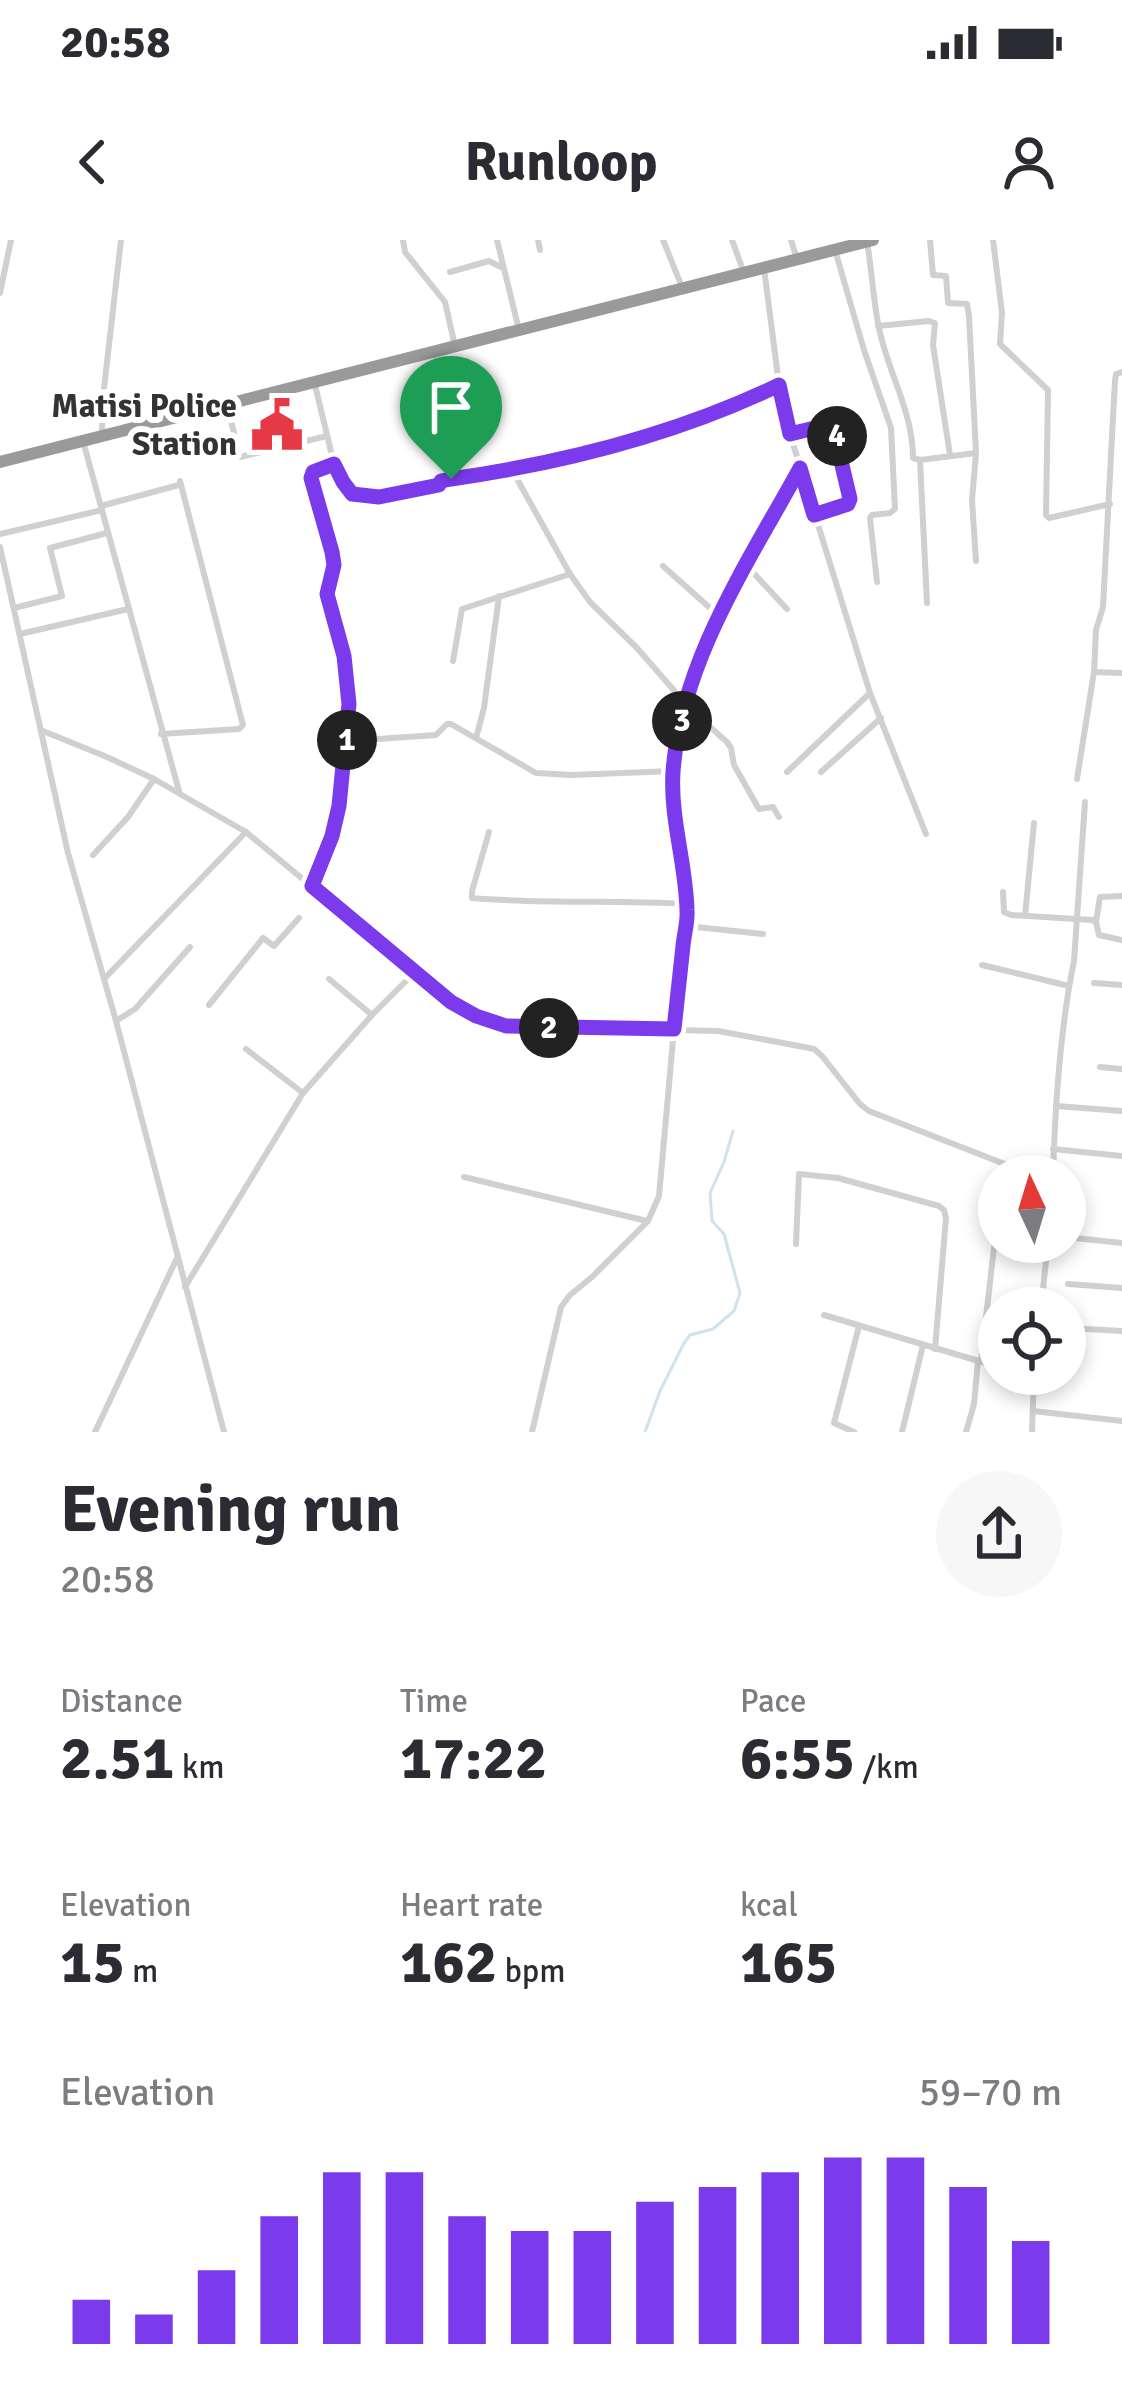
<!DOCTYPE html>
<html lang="en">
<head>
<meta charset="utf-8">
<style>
	:root { --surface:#fff; --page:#f7f7f7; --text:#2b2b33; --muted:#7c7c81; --accent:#7c3aed }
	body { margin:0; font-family:Signika,sans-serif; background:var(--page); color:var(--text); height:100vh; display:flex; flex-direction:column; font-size:45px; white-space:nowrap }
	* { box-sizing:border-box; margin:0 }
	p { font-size:39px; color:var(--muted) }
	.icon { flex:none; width:66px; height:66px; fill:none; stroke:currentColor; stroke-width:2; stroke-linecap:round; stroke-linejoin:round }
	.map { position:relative; height:1192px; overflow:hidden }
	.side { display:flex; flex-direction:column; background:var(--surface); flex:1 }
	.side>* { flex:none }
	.needle { width:78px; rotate:356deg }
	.controls { position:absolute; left:978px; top:915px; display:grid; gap:24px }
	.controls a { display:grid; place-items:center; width:108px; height:108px; border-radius:50%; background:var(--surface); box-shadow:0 6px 18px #0003; font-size:60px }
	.pin { position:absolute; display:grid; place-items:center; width:102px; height:102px; color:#fff; margin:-123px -51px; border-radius:50% 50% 50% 0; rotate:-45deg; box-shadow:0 0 12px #0007 }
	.pin .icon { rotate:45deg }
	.km { position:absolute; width:60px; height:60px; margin:-30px; border-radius:50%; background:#222; color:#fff; font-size:33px; line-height:60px; text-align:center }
	.round { display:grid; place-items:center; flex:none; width:126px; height:126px; border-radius:63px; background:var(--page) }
	.summary { display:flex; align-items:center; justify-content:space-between; height:204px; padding:0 60px }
	h1 { font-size:66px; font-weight:700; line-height:90px }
	.metrics { display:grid; grid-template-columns:repeat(3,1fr); gap:18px; height:204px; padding:12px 60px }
	.metrics div { display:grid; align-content:center }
	.metrics b { font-size:60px; font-weight:700 }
	.metrics small { font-size:33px; font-weight:400 }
	.metrics p { font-size:33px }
	.chart { height:336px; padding:24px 60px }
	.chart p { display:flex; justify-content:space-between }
	.chart svg { width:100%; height:216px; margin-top:12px; stroke:var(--accent); stroke-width:6 }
	.status { display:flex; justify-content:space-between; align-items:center; height:84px; padding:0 60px; background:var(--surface); direction:ltr }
	.status svg { height:33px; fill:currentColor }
	header { display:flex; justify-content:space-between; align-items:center; height:156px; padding:0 60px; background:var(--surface); font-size:54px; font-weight:700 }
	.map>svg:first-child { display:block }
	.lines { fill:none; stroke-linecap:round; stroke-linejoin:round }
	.stream { stroke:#cfe2ee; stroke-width:3 }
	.minor { stroke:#d0d0d0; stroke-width:6 }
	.highway { stroke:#9a9a9a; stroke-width:12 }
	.route-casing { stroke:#fff; stroke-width:24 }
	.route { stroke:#7c3aed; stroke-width:15 }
	.labels { text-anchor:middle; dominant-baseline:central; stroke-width:12; stroke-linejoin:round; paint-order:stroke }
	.poi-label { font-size:33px; font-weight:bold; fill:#333; stroke:#fff; text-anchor:end }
</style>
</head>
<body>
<div class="status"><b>20:58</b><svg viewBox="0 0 49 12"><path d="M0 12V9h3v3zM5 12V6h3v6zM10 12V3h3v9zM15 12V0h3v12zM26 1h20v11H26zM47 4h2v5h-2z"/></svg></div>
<header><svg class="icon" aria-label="back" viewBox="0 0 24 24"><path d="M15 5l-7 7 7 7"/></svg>Runloop<svg class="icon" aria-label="person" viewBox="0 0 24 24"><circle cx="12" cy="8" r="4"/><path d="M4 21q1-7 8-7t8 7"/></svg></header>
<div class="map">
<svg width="1122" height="1192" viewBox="0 0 1122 1192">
	<rect width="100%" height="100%" fill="#fff"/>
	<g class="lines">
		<path class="stream" d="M645 1192 660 1151 684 1103 690 1095 713 1089 734 1071 740 1053 724 994 712 981 710 953 724 922 733 891"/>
		<g class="minor">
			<path d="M403 0 405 12 445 62 455 106"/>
			<path d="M497 0 519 90"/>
			<path d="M538 0 540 10"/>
			<path d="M663 0 682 47"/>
			<path d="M732 0 743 30"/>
			<path d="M791 0 797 19"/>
			<path d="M930 0 933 35 946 36 948 63 967 64 969 76 976 213 972 260 976 321"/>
			<path d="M993 0 1002 73 1000 104 1048 150 1046 275 1049 278 1110 264"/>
			<path d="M867 2C872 30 873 60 879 88 888 133 913 171 913 218L920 220 927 363"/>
			<path d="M835 10 864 110 891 188 895 269 890 273 872 275 870 278 877 342"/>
			<path d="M764 28 779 145 790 194 870 453 926 594"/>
			<path d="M450 32 489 21 503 28"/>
			<path d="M0 53 11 0"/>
			<path d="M878 86 929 81 935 83 933 105 950 215"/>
			<path d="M227 165 240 217 327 196"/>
			<path d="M102 193 103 157 121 0"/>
			<path d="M790 194 829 185 834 187 836 193 850 259 848 264 814 275"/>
			<path d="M83 201 179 551"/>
			<path d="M920 220 976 213"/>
			<path d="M334 224 343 243 352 254 379 257 439 245 441 241C465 236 490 235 514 230 604 211 696 185 779 145"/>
			<path d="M512 230 570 334 590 362 637 408 692 471 727 502 731 508 734 525 759 569 773 567 779 577"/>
			<path d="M101 266 179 245"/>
			<path d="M0 294 102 270"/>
			<path d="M0 307 68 613 116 781 224 1192"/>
			<path d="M663 326 719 376"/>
			<path d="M747 326 787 369"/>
			<path d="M14 368 62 356 50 308 107 293"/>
			<path d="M20 394 128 369"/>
			<path d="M453 421 462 369 570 334"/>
			<path d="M1094 432 1122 433"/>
			<path d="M43 491 107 517 154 539 246 592 451 762 476 776 506 786 718 791 799 806 814 809 822 816 860 864 869 871 1035 936"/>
			<path d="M161 494 239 489 243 485 180 241"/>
			<path d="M476 498 484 468 499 356"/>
			<path d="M348 501 436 495 447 484H451L536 533 572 535 673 531"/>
			<path d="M787 532 870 453"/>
			<path d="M821 532 881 478"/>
			<path d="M1077 539 1094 432 1096 390 1103 367 1115 140 1116 134 1122 132"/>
			<path d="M489 592 472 651V658C543 664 615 660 687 664"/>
			<path d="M93 615 128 577 154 539"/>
			<path d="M312 646C337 581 357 507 347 436 344 412 326 377 327 355 327 346 333 337 334 328 335 306 317 261 311 238L313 232 334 224 315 145"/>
			<path d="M1003 652 1004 672 1011 675 1092 680 1096 682 1099 695 1122 700"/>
			<path d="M1025 676 1034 583"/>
			<path d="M1096 682 1100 657 1122 656"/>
			<path d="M686 686 763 694"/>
			<path d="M982 725 1069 746"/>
			<path d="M104 739 246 592"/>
			<path d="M329 739 372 775"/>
			<path d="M1094 743 1122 745"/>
			<path d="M209 765 263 698 274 706 299 678"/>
			<path d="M116 781 135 769 190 707"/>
			<path d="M246 809 303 853"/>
			<path d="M1100 827 1122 829"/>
			<path d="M1056 866 1122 871"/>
			<path d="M1053 909 1122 916"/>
			<path d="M1053 936C1055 867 1060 789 1074 721L1085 562"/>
			<path d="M464 937 647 981"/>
			<path d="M1065 997 1122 1003"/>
			<path d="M796 1004 799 934 838 938 939 966 944 970 946 978 935 1109"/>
			<path d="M1068 1044 1122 1048"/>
			<path d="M185 1047 303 853 372 775 414 733"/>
			<path d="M1041 1068 1048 1002"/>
			<path d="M824 1075 999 1127"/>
			<path d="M1068 1088 1122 1091"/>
			<path d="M981 1122 994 1007"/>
			<path d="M1033 1171 1122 1181"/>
			<path d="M95 1192 177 1018"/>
			<path d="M532 1192 561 1067 570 1055 592 1037 648 981 659 956 674 789 688 675 686 639 673 550 675 516 686 464 700 420 719 376 800 228"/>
			<path d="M854 1192 834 1183 859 1086"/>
			<path d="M902 1192 923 1105"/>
			<path d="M966 1192 974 1164 978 1121"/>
			<path d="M1032 1192 1034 1134"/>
		</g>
		<path class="highway" d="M0 222 873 0"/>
	</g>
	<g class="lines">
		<g class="route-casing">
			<path id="route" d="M779 145 790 194 823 186 833 187 850 259 848 264 814 275 800 228C748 323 681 421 673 532 670 578 686 624 687 670 688 682 684 694 683 706 680 734 677 761 674 789L506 786 476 776 451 762 312 646 332 596 339 566 349 464 344 416 327 354 334 325 332 312 311 238 313 232 334 224 343 242 352 254 379 257 439 245 441 241 451 239C563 223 677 194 779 145Z"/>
		</g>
		<use href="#route" class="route"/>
	</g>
	<defs>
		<g id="civic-bare" transform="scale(4.14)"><path d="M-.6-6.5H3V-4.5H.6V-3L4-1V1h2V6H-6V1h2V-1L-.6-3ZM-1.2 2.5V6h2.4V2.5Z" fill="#e63946" stroke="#fff" stroke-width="2.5" paint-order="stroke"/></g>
	</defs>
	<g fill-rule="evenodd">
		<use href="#civic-bare" x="277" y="185"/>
	</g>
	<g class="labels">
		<g class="poi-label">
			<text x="237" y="166">Matisi Police<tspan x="237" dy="38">Station</tspan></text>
		</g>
	</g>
</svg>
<div class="controls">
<a><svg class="needle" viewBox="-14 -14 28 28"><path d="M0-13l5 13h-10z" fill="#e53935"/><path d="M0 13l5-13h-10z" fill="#7c7c81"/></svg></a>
<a><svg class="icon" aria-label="locate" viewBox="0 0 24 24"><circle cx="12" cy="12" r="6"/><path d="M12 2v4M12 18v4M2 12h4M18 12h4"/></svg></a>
</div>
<div class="pin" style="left:451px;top:239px;background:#1e9e55"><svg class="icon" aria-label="arrive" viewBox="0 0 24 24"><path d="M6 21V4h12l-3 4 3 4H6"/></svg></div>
<b class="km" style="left:347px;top:500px">1</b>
<b class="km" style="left:549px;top:788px">2</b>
<b class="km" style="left:682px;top:481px">3</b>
<b class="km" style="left:837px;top:196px">4</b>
</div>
<section class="side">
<div class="summary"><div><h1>Evening run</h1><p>20:58</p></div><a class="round"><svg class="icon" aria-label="share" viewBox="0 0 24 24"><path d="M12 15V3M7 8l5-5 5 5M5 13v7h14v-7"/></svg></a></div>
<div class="metrics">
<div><p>Distance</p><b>2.51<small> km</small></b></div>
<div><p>Time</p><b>17:22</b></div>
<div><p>Pace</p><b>6:55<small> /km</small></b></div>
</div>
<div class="metrics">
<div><p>Elevation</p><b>15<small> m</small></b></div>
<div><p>Heart rate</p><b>162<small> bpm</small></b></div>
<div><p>kcal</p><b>165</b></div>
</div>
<div class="chart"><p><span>Elevation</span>59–70 m</p>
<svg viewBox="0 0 160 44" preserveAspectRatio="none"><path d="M5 44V35M15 44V38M25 44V29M35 44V18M45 44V9M55 44V9M65 44V18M75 44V21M85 44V21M95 44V15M105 44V12M115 44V9M125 44V6M135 44V6M145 44V12M155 44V23"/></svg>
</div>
</section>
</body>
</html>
